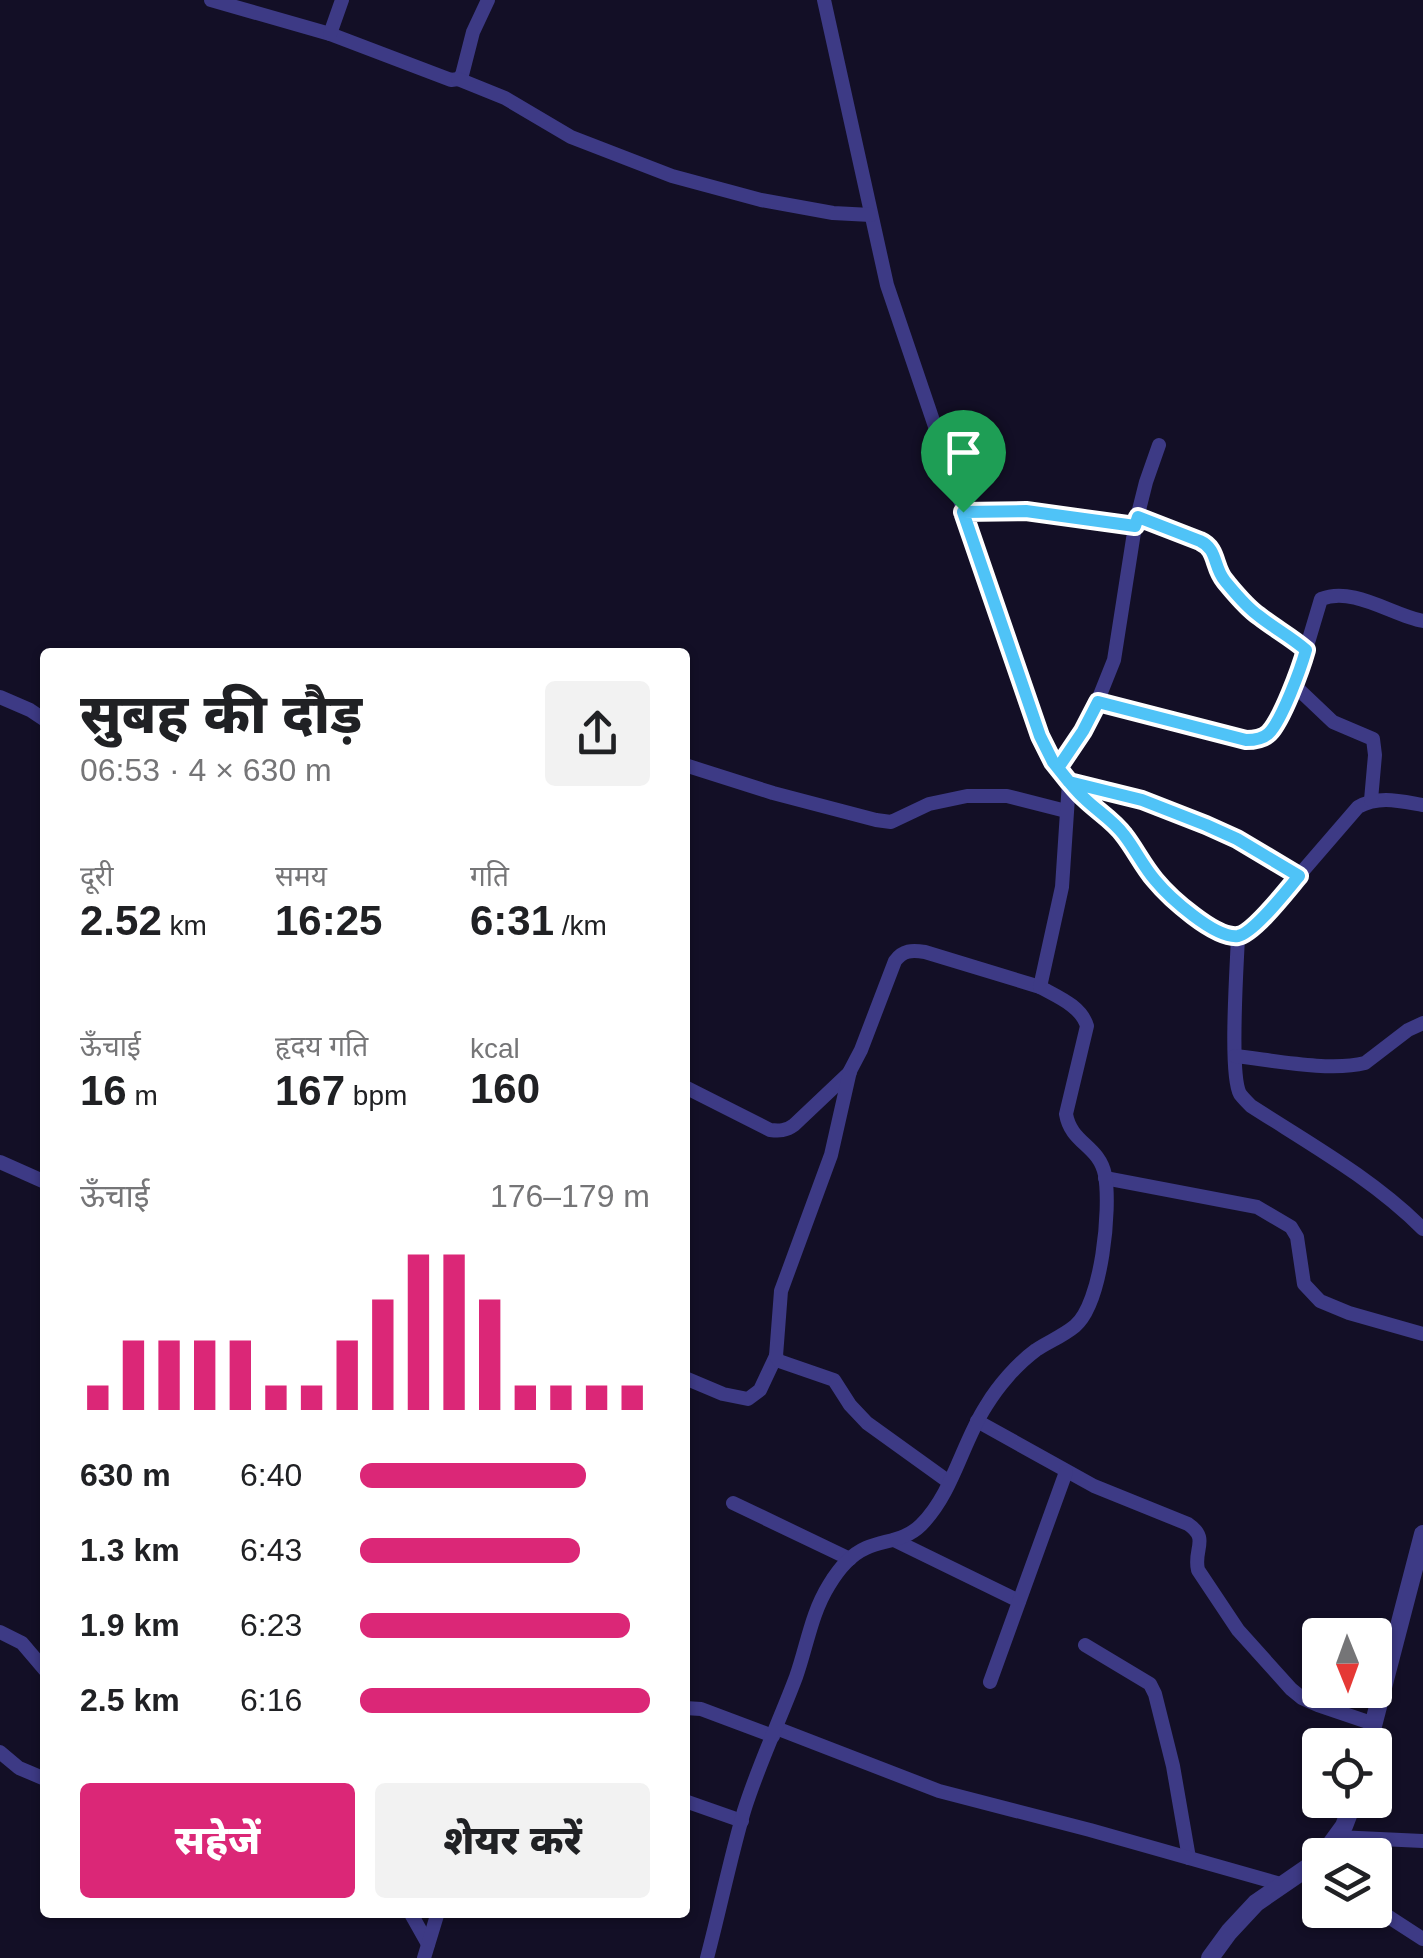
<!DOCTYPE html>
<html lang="hi">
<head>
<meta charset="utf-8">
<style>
	:root { --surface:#fff; --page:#f2f2f2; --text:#202124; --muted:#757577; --accent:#db2777 }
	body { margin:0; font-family:Arial,"Noto Sans Devanagari",sans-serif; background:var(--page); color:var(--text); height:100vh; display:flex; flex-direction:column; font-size:38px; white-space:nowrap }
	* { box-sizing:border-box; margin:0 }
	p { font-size:32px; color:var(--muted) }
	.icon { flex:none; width:55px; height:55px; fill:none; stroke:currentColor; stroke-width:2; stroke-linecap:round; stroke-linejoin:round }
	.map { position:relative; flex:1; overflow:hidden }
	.sheet { position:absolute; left:40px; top:648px; width:650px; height:1270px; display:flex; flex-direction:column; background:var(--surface); border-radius:10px; box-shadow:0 2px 8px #0004 }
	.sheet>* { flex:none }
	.needle { width:65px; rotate:179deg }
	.tools { position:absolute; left:1302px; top:1618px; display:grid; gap:20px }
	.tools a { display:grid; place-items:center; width:90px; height:90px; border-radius:10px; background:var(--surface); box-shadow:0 2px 8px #0004; font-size:50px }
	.pin { position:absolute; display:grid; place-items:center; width:85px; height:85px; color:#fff; margin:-102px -42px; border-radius:50% 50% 50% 0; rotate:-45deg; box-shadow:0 0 10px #0007 }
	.pin .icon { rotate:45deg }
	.round { display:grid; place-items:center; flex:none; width:105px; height:105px; border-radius:10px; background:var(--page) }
	.headline { display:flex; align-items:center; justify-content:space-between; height:170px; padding:0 40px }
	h1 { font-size:55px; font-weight:800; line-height:75px }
	.stats { display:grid; grid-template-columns:repeat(3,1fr); gap:15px; height:170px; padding:10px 40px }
	.stats div { display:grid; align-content:center }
	.stats b { font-size:42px; font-weight:800 }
	.stats small { font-size:28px; font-weight:400 }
	.stats p { font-size:28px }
	.chart { height:280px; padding:20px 40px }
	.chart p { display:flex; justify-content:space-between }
	.chart svg { width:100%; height:180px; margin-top:10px; stroke:var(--accent); stroke-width:6 }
	.button { display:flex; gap:20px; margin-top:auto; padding:20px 40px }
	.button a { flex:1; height:115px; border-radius:10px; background:var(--accent); color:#fff; font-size:40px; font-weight:800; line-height:115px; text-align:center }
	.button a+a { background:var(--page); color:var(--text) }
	ul { padding:0 40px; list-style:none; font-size:32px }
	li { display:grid; grid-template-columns:160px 120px 1fr; align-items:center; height:75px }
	li i { height:25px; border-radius:12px; background:var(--accent) }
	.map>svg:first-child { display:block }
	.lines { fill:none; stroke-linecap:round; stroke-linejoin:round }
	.minor { stroke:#3d3a85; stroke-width:14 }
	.tertiary { stroke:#3d3a85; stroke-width:18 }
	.route-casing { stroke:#fff; stroke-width:20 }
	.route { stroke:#4fc3f7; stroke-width:12 }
</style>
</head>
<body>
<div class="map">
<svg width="1423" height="1958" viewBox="0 0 1423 1958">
	<rect width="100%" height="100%" fill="#130f26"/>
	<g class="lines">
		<g class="minor">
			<path d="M211 0 330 34 451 80 458 79 462 75 473 32 488 0"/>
			<path d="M824 0 887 285 1040 736C1052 759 1065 781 1085 799 1096 810 1109 818 1120 830 1127 837 1131 847 1137 856 1160 890 1196 929 1238 936L1263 917 1358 807C1379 795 1400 801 1423 805"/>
			<path d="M330 34 342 0"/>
			<path d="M458 79 505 98 571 137 672 176 761 200 833 213 871 215"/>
			<path d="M963 512 1026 511 1135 526"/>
			<path d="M1137 517 1209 545C1215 554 1214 565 1220 575 1241 608 1277 625 1306 650"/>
			<path d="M1294 685 1333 722 1373 739 1375 755 1371 800"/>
			<path d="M0 697 30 710 45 720"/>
			<path d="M1098 702 1247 740 1257 739 1268 734 1274 726 1301 666 1321 599C1353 586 1392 615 1423 621"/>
			<path d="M685 765 773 793 876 820 891 822 929 804 967 796H1007L1066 811"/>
			<path d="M1058 768 1090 720 1114 660 1135 526 1146 482 1159 445"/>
			<path d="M1238 936C1237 965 1229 1074 1240 1094 1243 1098 1247 1102 1251 1106 1310 1144 1373 1179 1423 1229"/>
			<path d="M1235 1056C1272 1060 1330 1072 1365 1063L1408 1030 1423 1023"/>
			<path d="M685 1087 770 1130C779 1131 786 1131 794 1125L850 1072"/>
			<path d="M0 1162 45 1182"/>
			<path d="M1105 1178 1257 1207 1291 1227 1297 1237 1304 1284 1320 1301 1349 1313 1423 1334"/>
			<path d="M685 1378 723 1394 748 1399 760 1390 776 1356"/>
			<path d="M977 1421 1094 1486 1188 1524C1210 1539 1193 1549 1198 1570L1238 1630 1291 1689 1302 1698 1318 1705 1374 1724"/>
			<path d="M949 1482 867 1423 850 1405 834 1380 779 1361 776 1356 781 1291 831 1155 850 1071 861 1050 895 961C903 950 912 950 925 952L1040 987"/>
			<path d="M733 1503 850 1559"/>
			<path d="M894 1540 1019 1601"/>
			<path d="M0 1632 22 1643 45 1670"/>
			<path d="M1085 1645 1150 1684 1155 1694 1173 1766 1189 1858"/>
			<path d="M990 1682 1066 1472"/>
			<path d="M685 1708 701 1709 773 1736"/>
			<path d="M776 1728 939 1791 1090 1830 1284 1885"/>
			<path d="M0 1752 19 1768 45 1779"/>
			<path d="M685 1801 742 1821"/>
			<path d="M1337 1837 1423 1841"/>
			<path d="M1375 1908 1423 1939"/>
			<path d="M410 1912 428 1944"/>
			<path d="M424 1958 438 1912"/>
			<path d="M707 1958C720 1909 730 1859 744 1811 758 1766 779 1722 796 1677 807 1646 811 1614 829 1585 838 1570 850 1555 866 1548 884 1540 905 1541 921 1525 953 1493 962 1443 986 1406 998 1386 1017 1364 1036 1350 1048 1342 1063 1336 1075 1326 1102 1303 1111 1209 1105 1175 1099 1145 1071 1144 1066 1114L1087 1026C1081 1006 1058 997 1040 987L1062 887 1069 782C1128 795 1185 811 1238 840 1259 851 1279 864 1299 876"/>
		</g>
		<g class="tertiary">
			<path d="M1368 1745 1423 1534"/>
			<path d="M1323 1855 1344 1826 1354 1800"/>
			<path d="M1210 1958 1229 1932 1256 1903 1320 1859"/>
		</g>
	</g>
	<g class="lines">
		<g class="route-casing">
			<path id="route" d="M963 512 1040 736 1053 762 1069 782 1142 800 1206 825 1237 839 1299 876C1287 890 1254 933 1238 936 1215 939 1169 897 1155 880 1143 866 1135 849 1124 835 1113 820 1097 811 1084 798 1074 789 1066 778 1058 768L1083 731 1098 702 1246 740C1255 740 1263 739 1269 733 1282 720 1301 668 1306 650 1291 637 1274 628 1259 616 1246 607 1235 593 1225 581 1213 567 1218 549 1200 541L1138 517 1135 526 1026 511 963 512"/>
		</g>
		<use href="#route" class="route"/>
	</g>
</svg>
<div class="tools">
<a><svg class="needle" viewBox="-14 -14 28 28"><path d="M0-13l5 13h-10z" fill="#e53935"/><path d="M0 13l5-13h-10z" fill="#757577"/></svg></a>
<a><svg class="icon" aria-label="locate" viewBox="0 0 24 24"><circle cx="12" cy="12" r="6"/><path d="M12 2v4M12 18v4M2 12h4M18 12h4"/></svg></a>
<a><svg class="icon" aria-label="layers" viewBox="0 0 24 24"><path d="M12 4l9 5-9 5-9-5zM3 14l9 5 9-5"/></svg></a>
</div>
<div class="pin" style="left:963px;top:512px;background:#1e9e55"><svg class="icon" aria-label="arrive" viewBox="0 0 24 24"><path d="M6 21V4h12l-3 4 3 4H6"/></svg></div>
<section class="sheet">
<div class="headline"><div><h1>सुबह की दौड़</h1><p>06:53 · 4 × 630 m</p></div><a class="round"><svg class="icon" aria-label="share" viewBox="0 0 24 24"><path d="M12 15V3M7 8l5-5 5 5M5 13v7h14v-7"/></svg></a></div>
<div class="stats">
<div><p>दूरी</p><b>2.52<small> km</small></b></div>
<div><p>समय</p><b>16:25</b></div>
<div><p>गति</p><b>6:31<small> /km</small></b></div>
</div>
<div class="stats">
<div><p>ऊँचाई</p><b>16<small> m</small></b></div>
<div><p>हृदय गति</p><b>167<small> bpm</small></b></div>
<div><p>kcal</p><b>160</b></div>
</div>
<div class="chart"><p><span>ऊँचाई</span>176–179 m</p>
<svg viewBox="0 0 160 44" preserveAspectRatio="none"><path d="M5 44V38M15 44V27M25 44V27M35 44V27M45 44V27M55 44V38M65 44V38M75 44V27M85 44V17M95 44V6M105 44V6M115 44V17M125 44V38M135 44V38M145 44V38M155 44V38"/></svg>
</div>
<ul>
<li><b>630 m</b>6:40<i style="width:78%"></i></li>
<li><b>1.3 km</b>6:43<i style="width:76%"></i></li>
<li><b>1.9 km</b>6:23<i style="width:93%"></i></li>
<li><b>2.5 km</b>6:16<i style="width:100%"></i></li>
</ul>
<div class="button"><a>सहेजें</a><a>शेयर करें</a></div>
</section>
</div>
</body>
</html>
